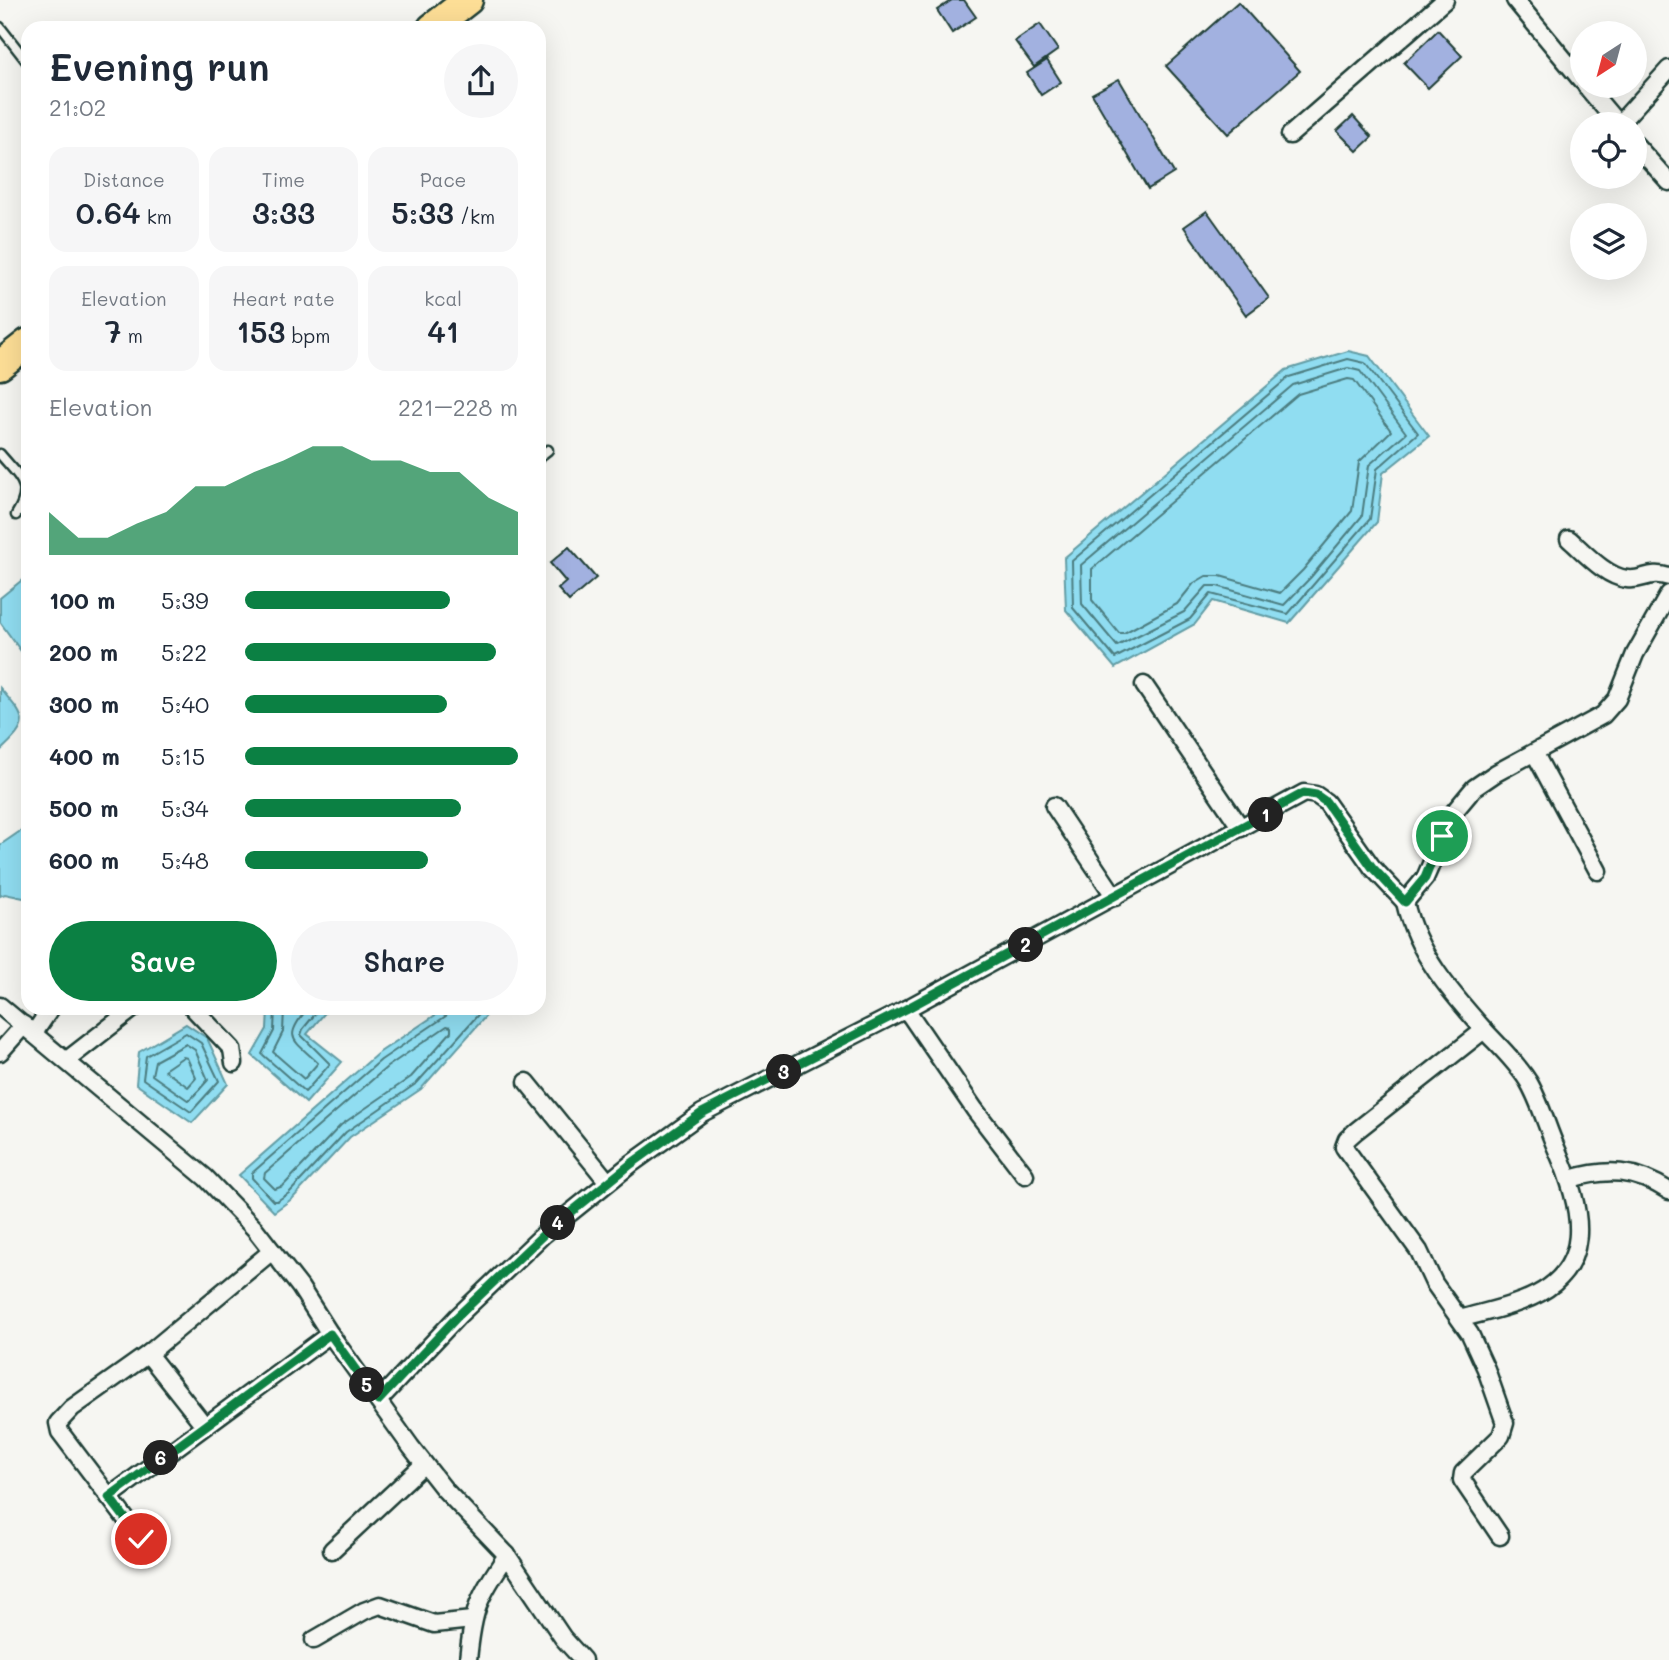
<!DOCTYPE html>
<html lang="en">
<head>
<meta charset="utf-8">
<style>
	:root { --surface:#fff; --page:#f6f6f7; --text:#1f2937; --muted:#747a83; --accent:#0b8043 }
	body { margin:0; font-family:Mali,sans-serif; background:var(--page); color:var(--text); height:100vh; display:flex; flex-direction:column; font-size:26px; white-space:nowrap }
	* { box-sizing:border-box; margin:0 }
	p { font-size:23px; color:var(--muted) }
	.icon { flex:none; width:38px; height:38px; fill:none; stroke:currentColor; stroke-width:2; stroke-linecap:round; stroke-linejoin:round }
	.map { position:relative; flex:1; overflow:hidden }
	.panel { position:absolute; left:21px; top:21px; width:525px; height:994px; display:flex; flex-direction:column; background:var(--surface); border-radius:21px; box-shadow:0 7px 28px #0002 }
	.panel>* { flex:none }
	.needle { width:46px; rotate:216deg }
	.controls { position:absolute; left:1570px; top:21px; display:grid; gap:14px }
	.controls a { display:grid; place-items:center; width:77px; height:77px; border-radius:50%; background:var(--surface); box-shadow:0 7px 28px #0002; font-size:35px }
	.pin { position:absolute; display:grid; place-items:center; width:60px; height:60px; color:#fff; margin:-30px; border:4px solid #fff; border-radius:50%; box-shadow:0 2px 7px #0007 }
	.km { position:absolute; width:35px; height:35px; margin:-18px; border-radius:50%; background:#222; color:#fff; font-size:19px; line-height:35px; text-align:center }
	.round { display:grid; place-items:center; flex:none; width:74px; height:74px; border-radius:37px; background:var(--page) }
	.headline { display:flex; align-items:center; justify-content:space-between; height:119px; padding:0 28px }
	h1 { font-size:38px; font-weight:600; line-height:52px }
	.stats { display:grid; grid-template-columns:repeat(3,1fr); gap:10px; height:119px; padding:7px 28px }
	.stats div { display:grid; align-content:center; border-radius:18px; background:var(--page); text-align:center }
	.stats b { font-size:30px; font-weight:600 }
	.stats small { font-size:19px; font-weight:400 }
	.stats p { font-size:19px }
	.chart { height:196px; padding:14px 28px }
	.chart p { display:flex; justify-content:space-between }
	.chart svg { width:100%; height:126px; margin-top:7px; fill:var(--accent); opacity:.7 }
	.primary-button { display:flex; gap:14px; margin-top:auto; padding:14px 28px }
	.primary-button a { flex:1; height:80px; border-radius:42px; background:var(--accent); color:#fff; font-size:28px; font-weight:600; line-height:80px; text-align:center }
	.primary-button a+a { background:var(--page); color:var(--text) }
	ul { padding:0 28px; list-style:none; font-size:23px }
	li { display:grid; grid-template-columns:112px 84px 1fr; align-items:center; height:52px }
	li i { height:18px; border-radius:9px; background:var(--accent) }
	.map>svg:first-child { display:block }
	.water { fill:#90ddf1; stroke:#639da5; stroke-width:2 }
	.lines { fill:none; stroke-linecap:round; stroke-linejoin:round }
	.shore { stroke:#4c7d80; stroke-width:2 }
	.building { fill:#a2b1e0; stroke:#1f3d34; stroke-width:2 }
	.lane-casing { stroke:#1f3d34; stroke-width:13 }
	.street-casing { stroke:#1f3d34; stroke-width:21 }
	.highway-casing { stroke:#1f3d34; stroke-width:33 }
	.lane { stroke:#f6f6f2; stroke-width:8 }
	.street { stroke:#f6f6f2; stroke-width:16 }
	.highway { stroke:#fdde96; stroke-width:28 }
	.route-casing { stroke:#fff; stroke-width:14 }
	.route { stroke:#0b8043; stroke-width:9 }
</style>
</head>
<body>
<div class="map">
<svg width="1669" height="1660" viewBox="0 0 1669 1660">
	<rect width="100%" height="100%" fill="#f6f6f2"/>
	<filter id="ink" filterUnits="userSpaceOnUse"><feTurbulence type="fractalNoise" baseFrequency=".0143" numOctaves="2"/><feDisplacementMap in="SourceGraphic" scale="14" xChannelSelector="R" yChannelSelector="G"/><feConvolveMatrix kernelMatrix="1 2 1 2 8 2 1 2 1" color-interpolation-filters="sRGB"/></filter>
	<g filter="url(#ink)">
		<g class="water">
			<path d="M1348 351 1369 356 1429 436 1383 473 1377 522 1289 623 1213 601 1195 624 1115 668 1066 610 1064 558 1286 370Z"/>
			<path d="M27 576 28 578V661L0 622V598Z"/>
			<path d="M0 688C26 719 32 722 0 751Z"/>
			<path d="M28 826V899L5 894 0 896V845Z"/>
			<path d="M268 1008H329L307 1034 342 1062 306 1103 252 1055 267 1029Z"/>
			<path d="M446 1008H493L421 1089 350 1137 293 1198 274 1212 239 1175 377 1054Z"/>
			<path d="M186 1024 207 1038 228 1084 192 1123 136 1084 139 1052Z"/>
		</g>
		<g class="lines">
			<g class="shore">
				<path d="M1348 359 1365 363 1418 433 1377 469 1370 519 1288 614 1211 594 1190 619 1115 658 1073 608 1072 561 1289 377Z"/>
				<path d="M1348 368 1360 371 1406 433 1369 465 1362 516 1311 577 1284 605 1217 586H1207L1184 612 1117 646 1082 604 1081 565 1293 385Z"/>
				<path d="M1348 379 1354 380 1391 431 1359 462 1352 511 1303 570 1280 593 1220 576H1206L1194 583 1177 604 1124 633H1119L1092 600V569L1298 394Z"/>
				<path d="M275 1008 274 1031 262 1054 305 1092 330 1064 301 1035 303 1029 320 1008"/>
				<path d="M284 1008 283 1032 273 1052 304 1079 318 1063C293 1039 282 1039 308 1008"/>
				<path d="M449 1008 446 1016 381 1060 252 1173V1178L273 1201H277L289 1193 346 1132 417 1083 484 1008"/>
				<path d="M447 1026 451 1027V1032L411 1077 341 1125 283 1186 275 1189 264 1178 265 1173 387 1067Z"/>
				<path d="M186 1033 201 1043 219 1081 191 1112 143 1079 146 1056Z"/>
				<path d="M186 1044 195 1050 208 1080 189 1101 152 1075 155 1061Z"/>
				<path d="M183 1057 187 1058 196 1078 188 1087 164 1070Z"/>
			</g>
		</g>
		<g class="building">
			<path d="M952 0H964L976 17 952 33 937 10Z"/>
			<path d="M1238 2 1300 71 1228 134 1166 66Z"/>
			<path d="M1040 24 1058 50 1034 67 1015 41Z"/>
			<path d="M1438 30 1462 56 1428 88 1404 63Z"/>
			<path d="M1047 60 1061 82 1041 95 1027 73Z"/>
			<path d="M1119 79 1174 173 1148 189 1092 94Z"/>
			<path d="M1353 116 1372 137 1357 151 1337 131Z"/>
			<path d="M1207 211 1269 298 1246 315 1184 227Z"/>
			<path d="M569 547 596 578 569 601 558 589 566 582 550 563Z"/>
		</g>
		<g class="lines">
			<g class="lane-casing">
				<g id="lane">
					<path d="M0 27 28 63"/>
					<path d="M0 454C19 477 35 485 16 515"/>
					<path d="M539 457 548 450"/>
				</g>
			</g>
			<g class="street-casing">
				<g id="street">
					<path d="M1515 0 1582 81"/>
					<path d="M1586 86 1618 124"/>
					<path d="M1619 124 1669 69"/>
					<path d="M1290 135 1445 0"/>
					<path d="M1634 143 1669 182"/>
					<path d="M1569 539C1584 552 1606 577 1627 579 1644 581 1649 570 1669 577"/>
					<path d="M1144 685 1241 828"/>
					<path d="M1535 754 1598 871"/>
					<path d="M1054 806 1115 897"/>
					<path d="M0 1006 206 1178 255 1229 300 1287 330 1334 411 1447 444 1489 507 1555 563 1638 583 1660"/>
					<path d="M193 1008 232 1049 234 1063"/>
					<path d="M906 1009 975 1110 1025 1175"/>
					<path d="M1484 1030 1356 1131 1347 1139 1344 1147 1419 1251 1434 1283 1470 1334 1486 1369 1505 1423 1501 1436 1463 1473 1462 1480 1500 1536"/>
					<path d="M34 1033 51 1008"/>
					<path d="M0 1052 24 1025"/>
					<path d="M67 1060 134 1008"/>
					<path d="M527 1082 608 1182"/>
					<path d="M1570 1179C1607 1168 1635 1169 1669 1191"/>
					<path d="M1460 1319C1480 1313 1502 1309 1522 1301 1598 1273 1583 1209 1557 1150 1547 1128 1540 1101 1528 1081 1516 1062 1501 1048 1486 1032 1452 994 1416 953 1405 902L1425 878 1454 812 1474 788 1496 773 1603 715 1617 699 1635 654 1669 594"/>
					<path d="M148 1354 204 1425"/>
					<path d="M378 1401 458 1316 544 1234 631 1164 702 1113 906 1009 1304 793 1316 795 1326 802 1372 867 1405 902"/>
					<path d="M109 1497 330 1334"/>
					<path d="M141 1539 60 1432 58 1423 72 1408 148 1354 272 1251"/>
					<path d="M332 1550 424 1464"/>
					<path d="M314 1640 364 1611 380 1605 434 1624 472 1620"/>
					<path d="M468 1660C473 1608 478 1598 507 1555"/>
				</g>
			</g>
			<g class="highway-casing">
				<g id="highway">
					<path d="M432 28 468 0"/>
					<path d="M0 365 28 343"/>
				</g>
			</g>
			<use href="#lane" class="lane"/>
			<use href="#street" class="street"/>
			<use href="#highway" class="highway"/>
		</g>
	</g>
	<g class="lines" filter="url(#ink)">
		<g class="route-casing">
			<path id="route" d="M141 1539 109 1497 330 1334 378 1401 458 1316 544 1234 631 1164 702 1113 906 1009 1304 793 1316 795 1326 802 1372 867 1405 902 1425 878 1442 836"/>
		</g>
		<use href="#route" class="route"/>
	</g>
</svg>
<div class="controls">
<a><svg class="needle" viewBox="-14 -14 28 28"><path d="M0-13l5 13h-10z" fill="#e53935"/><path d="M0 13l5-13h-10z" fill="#747a83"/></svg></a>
<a><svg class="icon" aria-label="locate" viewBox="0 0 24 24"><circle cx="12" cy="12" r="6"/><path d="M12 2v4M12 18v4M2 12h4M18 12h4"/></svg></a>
<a><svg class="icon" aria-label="layers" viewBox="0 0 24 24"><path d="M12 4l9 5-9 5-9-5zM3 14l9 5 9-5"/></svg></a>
</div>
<div class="pin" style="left:1442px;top:836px;background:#1e9e55"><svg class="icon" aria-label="arrive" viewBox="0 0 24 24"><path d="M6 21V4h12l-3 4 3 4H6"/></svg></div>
<div class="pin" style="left:141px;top:1539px;background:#d93025"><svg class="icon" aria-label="check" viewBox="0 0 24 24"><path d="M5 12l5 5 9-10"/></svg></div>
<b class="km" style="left:1266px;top:815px">1</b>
<b class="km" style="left:1026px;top:945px">2</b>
<b class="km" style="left:784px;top:1072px">3</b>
<b class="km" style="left:558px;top:1223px">4</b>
<b class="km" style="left:367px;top:1385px">5</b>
<b class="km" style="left:161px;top:1458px">6</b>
<section class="panel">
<div class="headline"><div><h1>Evening run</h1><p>21:02</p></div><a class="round"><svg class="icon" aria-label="share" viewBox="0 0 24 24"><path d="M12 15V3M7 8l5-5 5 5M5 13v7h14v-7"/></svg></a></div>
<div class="stats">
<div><p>Distance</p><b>0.64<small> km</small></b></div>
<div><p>Time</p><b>3:33</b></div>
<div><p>Pace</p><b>5:33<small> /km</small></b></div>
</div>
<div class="stats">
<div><p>Elevation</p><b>7<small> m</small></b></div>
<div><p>Heart rate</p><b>153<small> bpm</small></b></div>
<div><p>kcal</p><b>41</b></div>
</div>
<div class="chart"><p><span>Elevation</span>221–228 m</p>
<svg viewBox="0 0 160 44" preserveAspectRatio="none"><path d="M0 44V29L10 38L20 38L30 33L40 29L50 20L60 20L70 15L80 11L90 6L100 6L110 11L120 11L130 15L140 15L150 24L160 29V44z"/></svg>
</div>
<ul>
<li><b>100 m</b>5:39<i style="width:75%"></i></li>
<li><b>200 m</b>5:22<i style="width:92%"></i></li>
<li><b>300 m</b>5:40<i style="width:74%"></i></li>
<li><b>400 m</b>5:15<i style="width:100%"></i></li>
<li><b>500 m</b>5:34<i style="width:79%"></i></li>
<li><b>600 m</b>5:48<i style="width:67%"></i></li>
</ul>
<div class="primary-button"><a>Save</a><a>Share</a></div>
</section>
</div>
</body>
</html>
